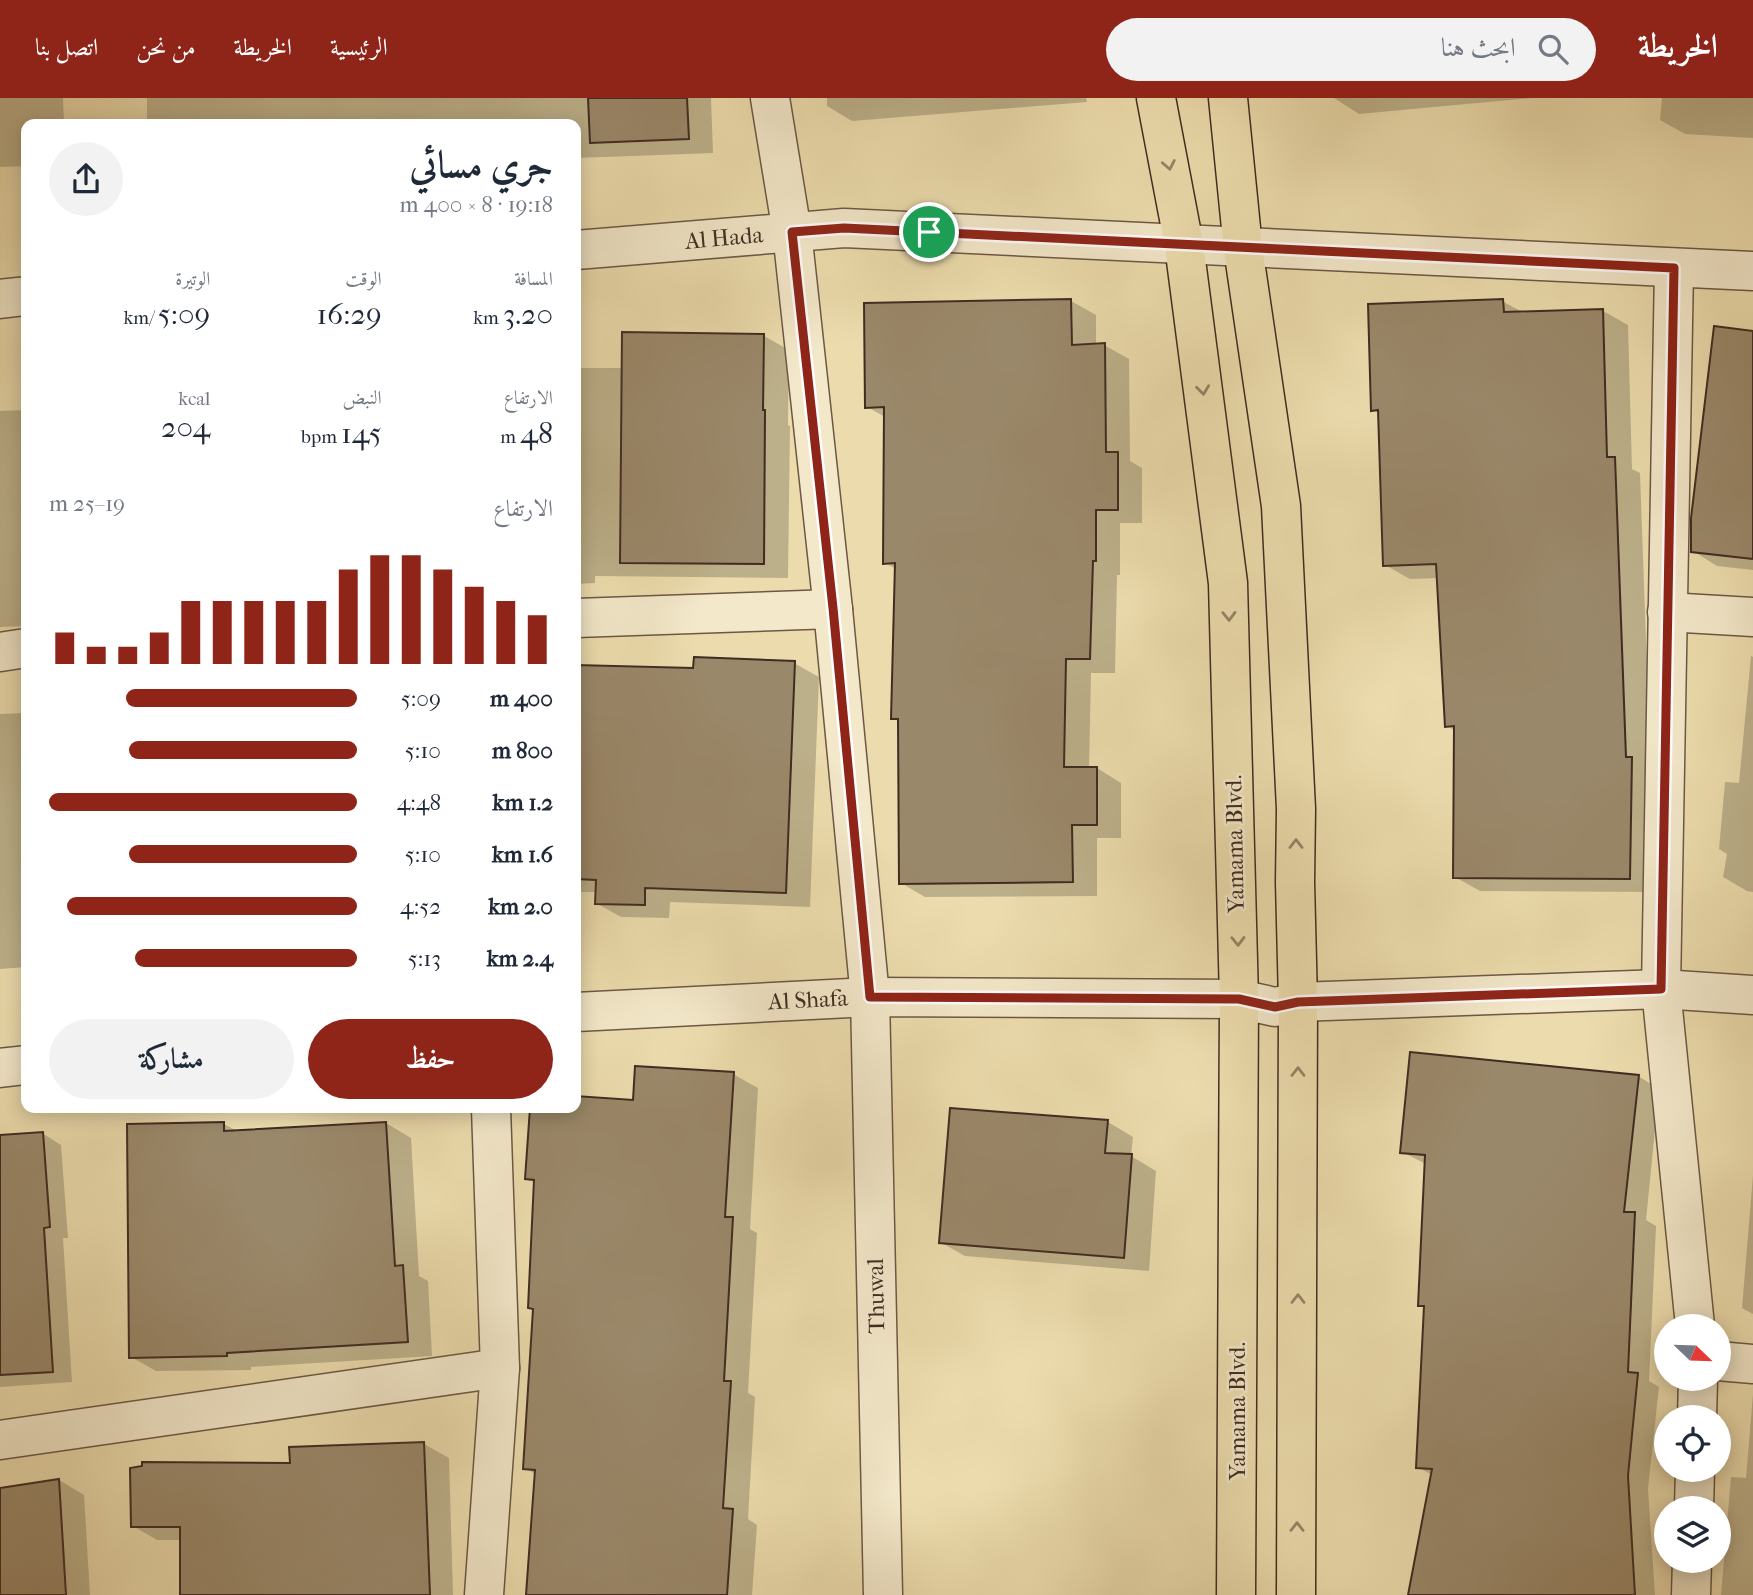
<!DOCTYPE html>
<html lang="ar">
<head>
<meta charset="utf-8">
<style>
	:root { --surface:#fff; --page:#f2f2f3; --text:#1f2937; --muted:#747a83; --accent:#8f2418 }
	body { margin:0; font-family:"IM FELL French Canon",Amiri,serif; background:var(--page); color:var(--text); direction:rtl; height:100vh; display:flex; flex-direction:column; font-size:26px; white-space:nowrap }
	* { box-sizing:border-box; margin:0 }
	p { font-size:23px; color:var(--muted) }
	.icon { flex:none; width:38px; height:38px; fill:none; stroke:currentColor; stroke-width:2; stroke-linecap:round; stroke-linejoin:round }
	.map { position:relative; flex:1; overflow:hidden; direction:ltr }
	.drawer { position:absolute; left:21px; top:21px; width:560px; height:994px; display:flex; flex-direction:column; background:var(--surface); border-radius:14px; box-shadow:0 4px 18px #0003; direction:rtl }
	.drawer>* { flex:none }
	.needle { width:46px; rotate:113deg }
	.controls { position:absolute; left:1654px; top:1216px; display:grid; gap:14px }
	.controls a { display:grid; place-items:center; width:77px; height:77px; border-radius:50%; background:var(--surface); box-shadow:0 4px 18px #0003; font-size:35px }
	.pin { position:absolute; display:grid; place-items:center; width:60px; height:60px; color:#fff; margin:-30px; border:4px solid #fff; border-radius:50%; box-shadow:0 2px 7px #0007 }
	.round { display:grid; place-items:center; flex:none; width:74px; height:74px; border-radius:37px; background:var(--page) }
	.summary { display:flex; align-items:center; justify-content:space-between; height:119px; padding:0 28px }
	h1 { font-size:38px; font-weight:600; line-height:52px }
	.figures { display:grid; grid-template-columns:repeat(3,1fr); gap:10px; height:119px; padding:7px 28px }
	.figures div { display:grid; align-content:center }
	.figures b { font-size:30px; font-weight:600 }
	.figures small { font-size:19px; font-weight:400 }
	.figures p { font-size:19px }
	.chart { height:196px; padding:14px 28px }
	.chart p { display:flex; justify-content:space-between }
	.chart svg { width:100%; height:126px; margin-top:7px; stroke:var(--accent); stroke-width:6 }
	.primary-button { display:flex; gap:14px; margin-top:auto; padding:14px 28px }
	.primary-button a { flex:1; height:80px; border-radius:42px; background:var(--accent); color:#fff; font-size:28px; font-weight:600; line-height:80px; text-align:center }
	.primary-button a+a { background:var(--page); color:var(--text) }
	ul { padding:0 28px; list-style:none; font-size:23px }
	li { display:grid; grid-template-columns:112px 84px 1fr; align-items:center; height:52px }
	li i { height:18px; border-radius:9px; background:var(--accent) }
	header { display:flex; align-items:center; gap:42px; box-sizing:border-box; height:98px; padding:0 35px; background:var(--accent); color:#fff }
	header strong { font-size:33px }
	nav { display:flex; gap:38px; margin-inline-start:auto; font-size:24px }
	.search { width:490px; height:63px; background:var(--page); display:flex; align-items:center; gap:18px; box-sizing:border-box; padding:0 24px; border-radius:38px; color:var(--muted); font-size:26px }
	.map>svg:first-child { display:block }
	.shadow { fill:#0003 }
	.building { fill:#9a886a; stroke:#412c22; stroke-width:2 }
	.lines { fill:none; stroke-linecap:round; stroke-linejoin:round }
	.minor-casing { stroke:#6c5845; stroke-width:41 }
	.major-casing { stroke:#412c22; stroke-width:41 }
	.minor { stroke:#f3e8ca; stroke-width:38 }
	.major { stroke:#ecdcad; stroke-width:38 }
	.oneway { stroke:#968468 }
	.route-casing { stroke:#fff; stroke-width:14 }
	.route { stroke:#8f2418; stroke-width:9 }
	.labels { text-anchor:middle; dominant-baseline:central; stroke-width:5; stroke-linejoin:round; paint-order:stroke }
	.street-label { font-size:23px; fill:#412c22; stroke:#f3e8ca }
</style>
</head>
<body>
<header>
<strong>الخريطة</strong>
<div class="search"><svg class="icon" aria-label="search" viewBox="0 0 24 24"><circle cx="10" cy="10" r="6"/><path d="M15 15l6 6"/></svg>ابحث هنا</div>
<nav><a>الرئيسية</a><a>الخريطة</a><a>من نحن</a><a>اتصل بنا</a></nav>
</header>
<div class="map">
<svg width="1753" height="1497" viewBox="0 0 1753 1497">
	<rect width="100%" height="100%" fill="#ecdcad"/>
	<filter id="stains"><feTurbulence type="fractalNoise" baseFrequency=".00286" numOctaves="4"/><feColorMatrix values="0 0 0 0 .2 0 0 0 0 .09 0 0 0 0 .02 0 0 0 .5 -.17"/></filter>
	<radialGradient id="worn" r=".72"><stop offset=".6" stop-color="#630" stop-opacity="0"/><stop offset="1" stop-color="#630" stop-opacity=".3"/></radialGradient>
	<g class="shadow">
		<path d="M0 0H63L64 26H26V68L0 69Z"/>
		<path d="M147 0H711L713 55 576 60V26H147Z"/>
		<path d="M827 0H1086L1087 4 852 23 827 8Z"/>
		<path d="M1334 0H1532L1359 16Z"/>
		<path d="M1662 0H1753V40L1685 36 1660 22Z"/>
		<path d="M1071 203 1096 217V247H1104L1129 261 1130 363 1142 370V425H1120V477H1117L1115 575H1091L1089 671 1097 670 1121 685V740H1097V798L925 799 901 785 900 624 893 620 896 471 885 465V319L867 309Z"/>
		<path d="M1502 203 1524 215 1603 213 1628 227 1632 371 1640 375 1655 794 1480 793 1455 779 1456 633 1447 628 1439 480 1410 481 1385 467 1380 316 1373 312Z"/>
		<path d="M1753 235V472L1717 468 1693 453Z"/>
		<path d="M764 238 789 252 788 327 790 328 788 480 595 478V485L576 486V270H624Z"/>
		<path d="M26 312V528L0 529V313Z"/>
		<path d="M1751 558 1753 559V794L1747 793 1723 779 1727 756 1719 751 1725 684 1739 685Z"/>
		<path d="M794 565 819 579 810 809 670 804 669 820 621 819 596 805 597 794H576V569L695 572Z"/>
		<path d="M26 615V869L0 871V616Z"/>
		<path d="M733 976 758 990 750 1131 757 1135 748 1295 755 1299 748 1421 757 1427 752 1497H527L537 1377 525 1370 534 1212 529 1209 536 1085 527 1080 532 1010H576V1000L635 1003Z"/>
		<path d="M1638 978 1659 991 1646 1122 1656 1128 1649 1283 1659 1289 1648 1391 1655 1497H1410L1432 1377 1418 1369 1426 1210 1420 1207 1426 1066 1402 1054Z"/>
		<path d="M952 1012 1108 1024 1133 1039 1131 1058 1156 1073 1149 1173 965 1158 940 1144Z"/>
		<path d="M386 1025 411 1040 419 1178 428 1183 432 1258 251 1269V1272L156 1273 131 1259 224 1026 239 1034Z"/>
		<path d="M42 1035 61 1047 68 1140H63L72 1284 0 1289V1039Z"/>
		<path d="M1753 1077V1216L1742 1210Z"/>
		<path d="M1753 1296V1497H1721L1731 1379 1746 1380Z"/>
		<path d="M424 1346 449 1360 453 1497H181L182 1442H157L133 1428 291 1367Z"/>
		<path d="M59 1382 84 1397 90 1497H0V1391Z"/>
	</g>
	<g class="building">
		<path d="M588 0H687L689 41 590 45Z"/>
		<path d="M1071 201 1072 247 1105 245 1106 354H1118V412H1096V463H1093L1090 561H1066L1064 669H1097V727H1072L1073 784 899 786 898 621H891L895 465 883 466 884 309 865 310 864 205Z"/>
		<path d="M1503 201 1504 214 1603 211 1607 359H1615L1626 659H1632L1630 781 1453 780 1454 628 1445 629 1436 466 1383 468 1378 312 1371 313 1368 206Z"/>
		<path d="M1714 228 1753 233V461L1691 454V420Z"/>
		<path d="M622 234 764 236 763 312H765L764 466 620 465Z"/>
		<path d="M694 559 795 563 786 795 645 790V807L595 806 596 782 576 781V567L693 570Z"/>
		<path d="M1410 954 1639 977 1624 1114H1635L1628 1274 1638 1275 1628 1378 1635 1497H1408L1432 1371 1416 1370 1424 1208H1418L1425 1057 1400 1055Z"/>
		<path d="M635 968 734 974 725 1119H733L724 1283H731L723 1410 733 1411 727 1497H526L535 1372 523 1371 533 1211 528 1210 534 1082 525 1081 530 1010H576V998L633 1002Z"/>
		<path d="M950 1010 1108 1022 1105 1055 1132 1056 1124 1160 939 1145Z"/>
		<path d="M224 1024V1033L386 1024 395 1168 403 1167 408 1244 227 1255V1258L129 1260 127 1026Z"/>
		<path d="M43 1034 50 1129 44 1130 53 1274 0 1277V1037Z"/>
		<path d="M424 1344 430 1497H180V1429H131L130 1370 142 1368V1364L290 1365 289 1349Z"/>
		<path d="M59 1381 66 1497H0V1390Z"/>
	</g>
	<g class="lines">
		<g class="minor-casing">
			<g id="minor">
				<path d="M770 0 792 134 833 511 870 899 883 1497"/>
				<path d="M576 152 844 130 1753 173"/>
				<path d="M1674 170 1661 891 1695 1228"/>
				<path d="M0 201 26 198"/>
				<path d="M1667 514 1753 519"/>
				<path d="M576 520 833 511"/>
				<path d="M0 554 26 550"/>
				<path d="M576 914 870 899 1239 901 1275 909 1298 904 1661 891 1753 897"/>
				<path d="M0 970 26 967"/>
				<path d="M1718 1263 1753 1266"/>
				<path d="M1697 1320 1698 1281"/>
				<path d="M0 1342 500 1270"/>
				<path d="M1694 1410 1695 1372"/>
				<path d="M484 1497 500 1270 491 1010"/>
				<path d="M1691 1497 1692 1463"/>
			</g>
		</g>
		<g class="major-casing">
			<g id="major">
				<path d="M1156 0 1184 147 1228 485 1239 901 1236 1497"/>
				<path d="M1228 0 1243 150 1281 408 1296 711 1295 784 1298 904 1296 1497"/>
			</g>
		</g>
		<use href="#minor" class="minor"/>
		<use href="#major" class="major"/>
	</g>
	<defs><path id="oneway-chevron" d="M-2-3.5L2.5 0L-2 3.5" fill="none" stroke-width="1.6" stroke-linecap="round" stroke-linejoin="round" transform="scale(1.75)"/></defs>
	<g class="oneway">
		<use href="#oneway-chevron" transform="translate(1169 67) rotate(79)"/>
		<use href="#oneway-chevron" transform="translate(1203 292) rotate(83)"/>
		<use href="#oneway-chevron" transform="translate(1229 518) rotate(89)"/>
		<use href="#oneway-chevron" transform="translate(1296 746) rotate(-90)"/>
		<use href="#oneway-chevron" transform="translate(1238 843) rotate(89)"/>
		<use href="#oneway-chevron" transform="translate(1298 974) rotate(-90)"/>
		<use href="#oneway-chevron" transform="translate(1298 1201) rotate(-90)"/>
		<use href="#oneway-chevron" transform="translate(1297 1429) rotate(-90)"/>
	</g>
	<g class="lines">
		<g class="route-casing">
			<path id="route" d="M844 130 1674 170 1661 891 1298 904 1275 909 1239 901 870 899 833 510 792 134Z"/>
		</g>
		<use href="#route" class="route"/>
	</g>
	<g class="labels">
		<g class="street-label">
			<text transform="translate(724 140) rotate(-5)">Al Hada</text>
			<text transform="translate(1235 746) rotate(-91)">Yamama Blvd.</text>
			<text transform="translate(808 902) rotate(-3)">Al Shafa</text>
			<text transform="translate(876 1198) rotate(-91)">Thuwal</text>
			<text transform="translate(1237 1313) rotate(-90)">Yamama Blvd.</text>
		</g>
	</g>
	<rect width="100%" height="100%" filter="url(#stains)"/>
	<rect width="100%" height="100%" fill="url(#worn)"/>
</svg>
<div class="controls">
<a><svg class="needle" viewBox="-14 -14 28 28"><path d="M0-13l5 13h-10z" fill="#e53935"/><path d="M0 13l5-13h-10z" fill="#747a83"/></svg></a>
<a><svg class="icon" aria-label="locate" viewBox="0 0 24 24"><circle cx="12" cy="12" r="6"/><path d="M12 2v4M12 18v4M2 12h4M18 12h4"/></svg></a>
<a><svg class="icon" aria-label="layers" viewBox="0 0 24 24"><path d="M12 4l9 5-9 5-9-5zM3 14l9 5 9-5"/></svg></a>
</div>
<div class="pin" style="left:929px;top:134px;background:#1e9e55"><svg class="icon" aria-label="arrive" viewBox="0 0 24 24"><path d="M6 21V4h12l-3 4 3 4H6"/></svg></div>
<section class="drawer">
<div class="summary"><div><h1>جري مسائي</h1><p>19:18 · 8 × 400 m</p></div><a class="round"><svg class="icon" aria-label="share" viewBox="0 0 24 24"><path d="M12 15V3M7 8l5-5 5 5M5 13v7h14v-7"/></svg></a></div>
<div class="figures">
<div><p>المسافة</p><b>3.20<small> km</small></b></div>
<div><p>الوقت</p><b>16:29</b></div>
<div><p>الوتيرة</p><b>5:09<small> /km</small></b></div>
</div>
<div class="figures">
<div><p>الارتفاع</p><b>48<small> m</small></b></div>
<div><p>النبض</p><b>145<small> bpm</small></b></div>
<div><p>kcal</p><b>204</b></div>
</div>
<div class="chart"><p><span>الارتفاع</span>19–25 m</p>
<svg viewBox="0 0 160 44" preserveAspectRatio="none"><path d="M5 44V33M15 44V38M25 44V38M35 44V33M45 44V22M55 44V22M65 44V22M75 44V22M85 44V22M95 44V11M105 44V6M115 44V6M125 44V11M135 44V17M145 44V22M155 44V27"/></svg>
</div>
<ul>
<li><b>400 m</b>5:09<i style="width:75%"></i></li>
<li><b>800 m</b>5:10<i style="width:74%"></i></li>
<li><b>1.2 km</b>4:48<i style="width:100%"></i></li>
<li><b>1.6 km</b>5:10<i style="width:74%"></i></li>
<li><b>2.0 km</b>4:52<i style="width:94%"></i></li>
<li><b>2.4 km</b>5:13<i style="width:72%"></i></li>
</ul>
<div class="primary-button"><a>حفظ</a><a>مشاركة</a></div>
</section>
</div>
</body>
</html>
